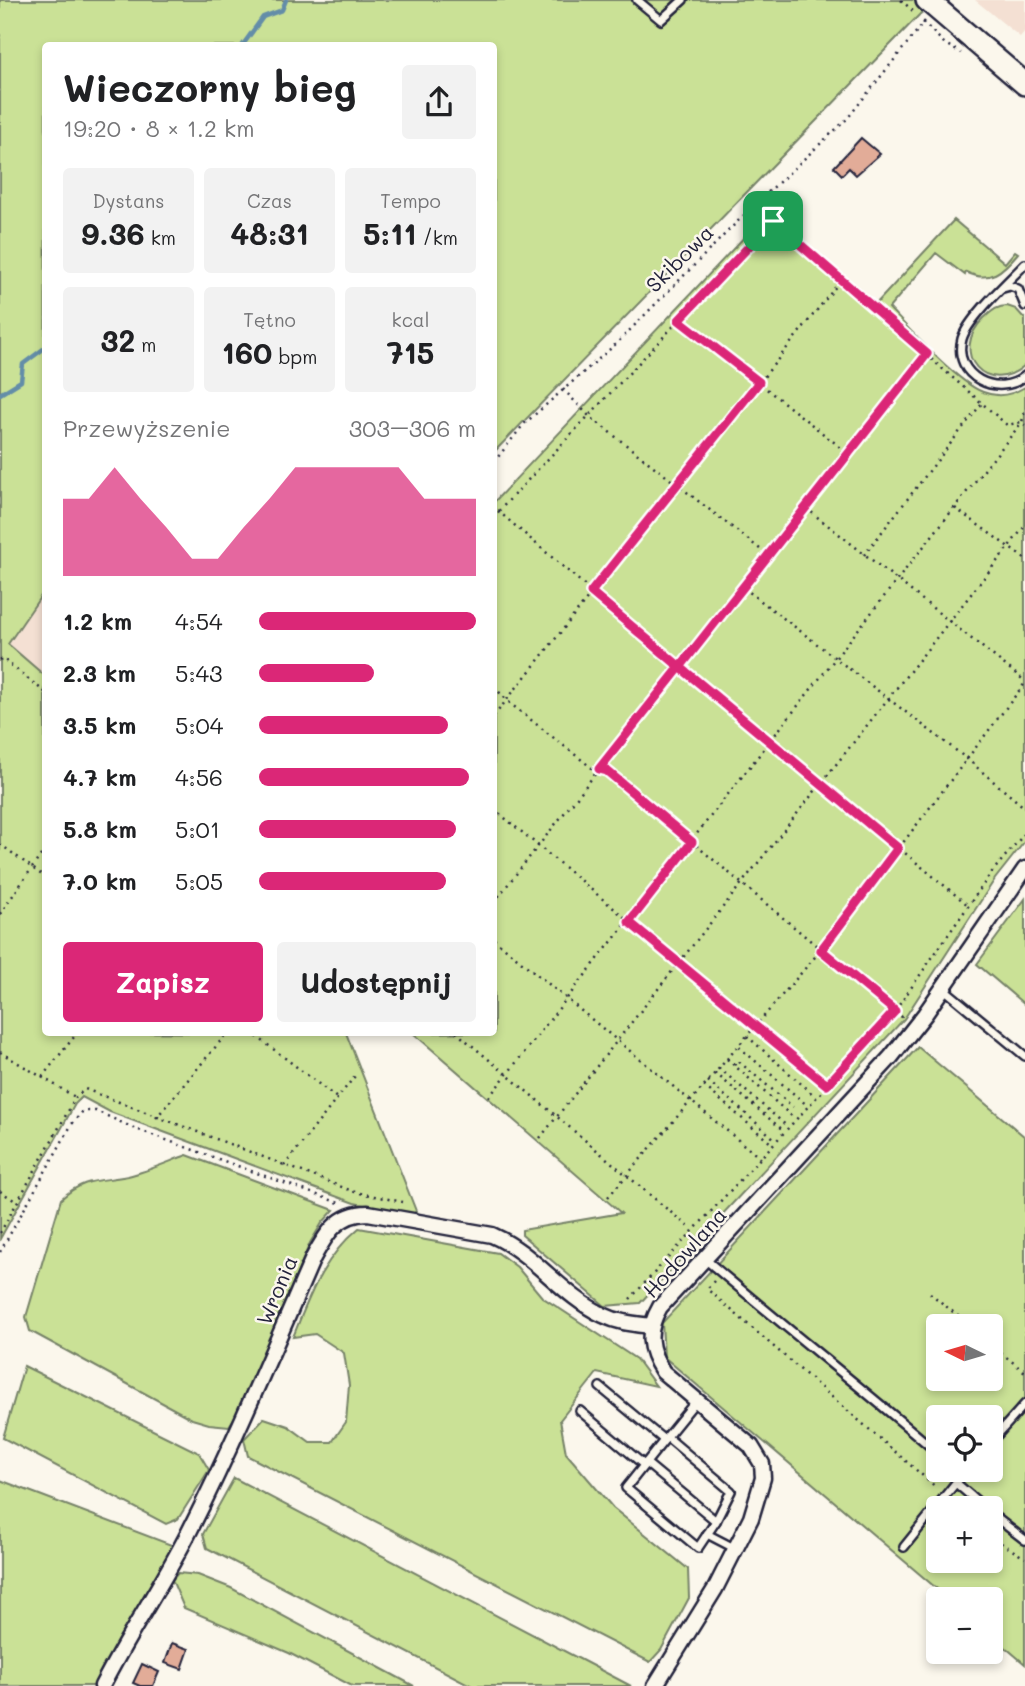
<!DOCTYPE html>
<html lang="pl">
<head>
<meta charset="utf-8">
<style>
	:root { --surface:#fff; --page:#f2f2f2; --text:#202124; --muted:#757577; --accent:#db2777 }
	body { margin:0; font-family:Mali,sans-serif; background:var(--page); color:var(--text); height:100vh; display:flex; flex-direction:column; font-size:26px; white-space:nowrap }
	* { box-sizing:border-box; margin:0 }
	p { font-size:23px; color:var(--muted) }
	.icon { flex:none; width:38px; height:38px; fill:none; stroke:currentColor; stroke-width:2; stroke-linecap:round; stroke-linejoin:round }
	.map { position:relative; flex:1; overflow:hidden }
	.sheet { position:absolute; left:42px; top:42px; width:455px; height:994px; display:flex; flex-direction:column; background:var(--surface); border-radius:7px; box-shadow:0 4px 10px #0003 }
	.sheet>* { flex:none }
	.needle { width:46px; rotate:275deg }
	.controls { position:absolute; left:926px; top:1314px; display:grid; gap:14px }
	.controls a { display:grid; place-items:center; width:77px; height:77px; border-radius:7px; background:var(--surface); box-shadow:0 4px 10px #0003; font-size:35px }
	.pin { position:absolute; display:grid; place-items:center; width:60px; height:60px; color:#fff; margin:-30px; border-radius:14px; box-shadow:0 4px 10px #0006 }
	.round { display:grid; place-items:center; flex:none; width:74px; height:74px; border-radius:7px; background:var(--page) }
	.headline { display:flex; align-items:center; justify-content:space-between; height:119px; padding:0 21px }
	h1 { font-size:38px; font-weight:800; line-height:52px }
	.metrics { display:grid; grid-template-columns:repeat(3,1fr); gap:10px; height:119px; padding:7px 21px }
	.metrics div { display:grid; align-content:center; border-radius:7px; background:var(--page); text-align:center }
	.metrics b { font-size:30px; font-weight:800 }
	.metrics small { font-size:19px; font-weight:400 }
	.metrics p { font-size:19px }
	.chart { height:196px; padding:14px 21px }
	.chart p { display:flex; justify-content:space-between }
	.chart svg { width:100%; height:126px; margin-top:7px; fill:var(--accent); opacity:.7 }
	.cta { display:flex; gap:14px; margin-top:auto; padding:14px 21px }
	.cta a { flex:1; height:80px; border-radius:7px; background:var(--accent); color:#fff; font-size:28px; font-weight:800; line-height:80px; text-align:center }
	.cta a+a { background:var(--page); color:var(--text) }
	ul { padding:0 21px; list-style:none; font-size:23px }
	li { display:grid; grid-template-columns:112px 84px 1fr; align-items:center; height:52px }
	li i { height:18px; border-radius:9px; background:var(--accent) }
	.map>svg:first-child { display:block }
	.built { fill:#f4e0d3 }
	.green { fill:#cae196; stroke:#768268; stroke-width:2; fill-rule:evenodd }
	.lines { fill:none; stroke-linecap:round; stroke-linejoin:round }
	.stream { stroke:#638da8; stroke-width:4.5 }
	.building { fill:#e2ac98; stroke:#22223b; stroke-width:2 }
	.service-casing { stroke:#22223b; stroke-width:12 }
	.minor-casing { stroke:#22223b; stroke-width:19 }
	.secondary-casing { stroke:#22223b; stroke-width:26 }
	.path { stroke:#22223b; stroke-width:2.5; stroke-dasharray:2 5; stroke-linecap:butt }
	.service { stroke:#fbf7ec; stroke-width:7 }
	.minor { stroke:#fbf7ec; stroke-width:14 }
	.secondary { stroke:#fbf7ec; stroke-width:21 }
	.route-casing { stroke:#fff; stroke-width:14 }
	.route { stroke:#db2777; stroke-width:9 }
	.labels { text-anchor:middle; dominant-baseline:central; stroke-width:5; stroke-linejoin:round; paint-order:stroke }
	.street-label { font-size:21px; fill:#22223b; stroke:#fbf7ec }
</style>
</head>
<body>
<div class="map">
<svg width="1025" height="1686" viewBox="0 0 1025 1686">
	<rect width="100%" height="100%" fill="#fbf7ec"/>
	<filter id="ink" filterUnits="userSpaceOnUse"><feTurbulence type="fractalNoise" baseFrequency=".0143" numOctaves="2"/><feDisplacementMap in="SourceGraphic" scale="14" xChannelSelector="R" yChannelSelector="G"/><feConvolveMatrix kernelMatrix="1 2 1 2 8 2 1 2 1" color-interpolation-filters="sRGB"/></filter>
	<g filter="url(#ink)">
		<g class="built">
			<path d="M975 0H1025V31L1020 37Z"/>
			<path d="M45 590V676L7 644Z"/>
		</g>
		<g class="green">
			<path d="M0 0H916L926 8 494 452V46H46L45 590 8 644 45 676 46 1032 346 1033 416 1211 413 1215 354 1203 110 1112 82 1097 75 1104 0 1239Z"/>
			<path d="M767 213 874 306 954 220 1005 263 1015 251 1018 253C1003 271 990 284 966 272L965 275 936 253 889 308C909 329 958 383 983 392 998 398 1012 395 1025 387V841L995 879 904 1019 640 1303 605 1306 522 1235V1230L621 1213 413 1033 494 1032V502Z"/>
			<path d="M1007 306 1016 309 1025 319V365C988 398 947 354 984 318 992 311 997 306 1007 306Z"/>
			<path d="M1025 899V1005L977 964Z"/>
			<path d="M918 1047 1025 1137V1664L991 1635 990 1600 949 1599 664 1357 662 1323ZM938 1326H990V1379H938ZM938 1418H990V1470H938ZM938 1508H990V1561H938Z"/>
			<path d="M187 1155 334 1210 322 1223 310 1243 239 1411 229 1426 209 1424 192 1419 30 1331 26 1317 61 1199C85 1177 99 1182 128 1176 148 1171 168 1162 187 1155Z"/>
			<path d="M359 1228 498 1253 517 1267 542 1297 636 1359 656 1386 597 1373 560 1420 566 1453 613 1508 688 1569 689 1598 661 1650 650 1662 248 1456 244 1439 264 1418 288 1426 310 1442H332L346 1422 349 1385 344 1353 315 1334 293 1337C310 1295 323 1258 359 1228Z"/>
			<path d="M24 1366 199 1453 209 1470 178 1519 166 1524 3 1438Z"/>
			<path d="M234 1478 631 1686H472L207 1548 203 1534Z"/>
			<path d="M0 1480 174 1546 101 1686H0Z"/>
			<path d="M178 1573 198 1575 231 1588 414 1686H352L289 1653 184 1608 172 1580Z"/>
		</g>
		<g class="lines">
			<g class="stream">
				<path d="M242 46 263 17 282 10 286 0"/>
				<path d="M0 394 21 381 23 364 46 347"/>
			</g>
		</g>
		<g class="building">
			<path d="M861 138 880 154 856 175 849 168 842 175 834 167Z"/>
			<path d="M172 1643 189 1649 182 1669 165 1663Z"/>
			<path d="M142 1664 159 1672 153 1686H140L133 1683Z"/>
		</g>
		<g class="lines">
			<g class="service-casing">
				<g id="service">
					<path d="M637 0 661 20 683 0"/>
					<path d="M1025 264C1009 281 968 318 962 339 952 376 998 399 1025 376"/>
					<path d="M1003 288 1010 286 1018 289 1025 306"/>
					<path d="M943 988 1025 1056"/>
					<path d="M705 1259C782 1325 861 1387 938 1453"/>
					<path d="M600 1387 664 1440"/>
					<path d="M580 1411 644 1465"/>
					<path d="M667 1437 731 1491 716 1521 698 1548 626 1488C649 1459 672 1430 696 1401"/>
					<path d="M990 1443 1025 1404"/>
					<path d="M646 1463 716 1521"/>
					<path d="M956 1483 985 1508"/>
					<path d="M990 1513 1025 1540"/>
					<path d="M707 1534 736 1549"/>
					<path d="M904 1547 966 1470"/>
				</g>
			</g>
			<g class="minor-casing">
				<g id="minor">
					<path d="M102 1686C129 1633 162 1585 189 1532 234 1443 273 1350 313 1258 326 1234 338 1213 368 1213L492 1235C534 1253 561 1295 603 1315 619 1323 635 1324 651 1326"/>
					<path d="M655 1686 715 1589 751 1518 763 1478 762 1464 751 1446 663 1372C648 1349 646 1331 660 1307L891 1057 925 1014 1025 869"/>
				</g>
			</g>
			<g class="secondary-casing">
				<path id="secondary" d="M927 0 1025 84"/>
			</g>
			<g class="path">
				<path d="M901 0 914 12"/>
				<path d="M923 22 945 44 961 53"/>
				<path d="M679 320 849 454"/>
				<path d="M563 389 589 416 769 556"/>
				<path d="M494 462 524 424 617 343 750 209 847 119 925 21"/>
				<path d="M806 508 1025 681"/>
				<path d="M955 508 1025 559"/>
				<path d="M498 511 680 667 969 906"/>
				<path d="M494 516 773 221 1007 425 1022 422 1025 425"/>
				<path d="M864 555 982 403"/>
				<path d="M744 588 967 759 1025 808"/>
				<path d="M0 660 2 658 46 693"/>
				<path d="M494 687 512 705 592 768 607 771 903 1018"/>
				<path d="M494 716 841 280"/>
				<path d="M494 809 827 1085"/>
				<path d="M0 844 46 878"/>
				<path d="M494 902 927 354"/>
				<path d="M0 914 46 848"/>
				<path d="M494 939 760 1158"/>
				<path d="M251 1032 337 1098"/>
				<path d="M456 1032 692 1230"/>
				<path d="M747 1036 815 1096"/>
				<path d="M739 1047 808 1106"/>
				<path d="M0 1052 75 1097"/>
				<path d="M727 1059 795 1119"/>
				<path d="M734 1065 738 1061 793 1107"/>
				<path d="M719 1068 788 1127"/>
				<path d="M715 1073 784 1131"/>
				<path d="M42 1077 78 1032"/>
				<path d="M708 1081 776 1140"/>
				<path d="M704 1086 772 1144"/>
				<path d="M489 1097 1022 422 1025 410"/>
				<path d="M156 1118 228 1032"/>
				<path d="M540 1138 1025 526"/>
				<path d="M284 1166 355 1076"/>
				<path d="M0 1191 17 1202"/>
				<path d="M608 1197 821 950 1025 683"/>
				<path d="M0 1233 76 1097 85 1089 355 1192 403 1202"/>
				<path d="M0 1252 72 1124 83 1111H96L136 1129 342 1204"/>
				<path d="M714 1281 707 1289 937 1488"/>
				<path d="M930 1293 970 1326"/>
				<path d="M630 1299 890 1018 992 872 1025 833"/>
				<path d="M990 1344 1025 1372"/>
				<path d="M953 1501 961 1508"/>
				<path d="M990 1534 1004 1545 1025 1558"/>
			</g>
			<use href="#service" class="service"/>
			<use href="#minor" class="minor"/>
			<use href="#secondary" class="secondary"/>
		</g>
	</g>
	<g class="lines" filter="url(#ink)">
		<g class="route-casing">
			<path id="route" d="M773 221 927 354 680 667 898 848 821 950 895 1011 827 1085 629 922 692 842 607 771 599 769 680 667 591 592 759 382 679 320 773 221"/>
		</g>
		<use href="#route" class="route"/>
	</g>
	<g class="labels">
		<g class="street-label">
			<text transform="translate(679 258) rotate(-45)">Skibowa</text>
			<text transform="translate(684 1252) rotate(-48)">Hodowlana</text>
			<text transform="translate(276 1290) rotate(-67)">Wronia</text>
		</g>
	</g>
</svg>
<div class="controls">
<a><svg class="needle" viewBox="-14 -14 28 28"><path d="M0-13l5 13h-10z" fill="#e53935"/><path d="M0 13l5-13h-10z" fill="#757577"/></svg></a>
<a><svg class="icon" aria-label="locate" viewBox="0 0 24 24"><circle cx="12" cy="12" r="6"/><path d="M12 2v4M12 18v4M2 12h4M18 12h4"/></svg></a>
<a>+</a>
<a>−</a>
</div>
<div class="pin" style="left:773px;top:221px;background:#1e9e55"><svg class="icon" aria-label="arrive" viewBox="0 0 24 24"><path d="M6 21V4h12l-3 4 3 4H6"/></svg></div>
<section class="sheet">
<div class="headline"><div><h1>Wieczorny bieg</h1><p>19:20 · 8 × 1.2 km</p></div><a class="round"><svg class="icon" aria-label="share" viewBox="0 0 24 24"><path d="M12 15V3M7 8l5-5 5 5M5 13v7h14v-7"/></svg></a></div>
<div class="metrics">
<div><p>Dystans</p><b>9.36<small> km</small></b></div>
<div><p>Czas</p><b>48:31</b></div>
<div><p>Tempo</p><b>5:11<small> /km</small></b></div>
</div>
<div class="metrics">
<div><b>32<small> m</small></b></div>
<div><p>Tętno</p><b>160<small> bpm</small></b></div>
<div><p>kcal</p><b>715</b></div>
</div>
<div class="chart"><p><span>Przewyższenie</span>303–306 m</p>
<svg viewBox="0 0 160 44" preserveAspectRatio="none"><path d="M0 44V17L10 17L20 6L30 17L40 27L50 38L60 38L70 27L80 17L90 6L100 6L110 6L120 6L130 6L140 17L150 17L160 17V44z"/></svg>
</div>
<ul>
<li><b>1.2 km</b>4:54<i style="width:100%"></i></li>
<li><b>2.3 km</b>5:43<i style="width:53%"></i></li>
<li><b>3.5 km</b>5:04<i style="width:87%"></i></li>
<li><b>4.7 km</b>4:56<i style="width:97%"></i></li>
<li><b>5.8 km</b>5:01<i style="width:91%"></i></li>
<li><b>7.0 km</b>5:05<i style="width:86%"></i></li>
</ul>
<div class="cta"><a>Zapisz</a><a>Udostępnij</a></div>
</section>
</div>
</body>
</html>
